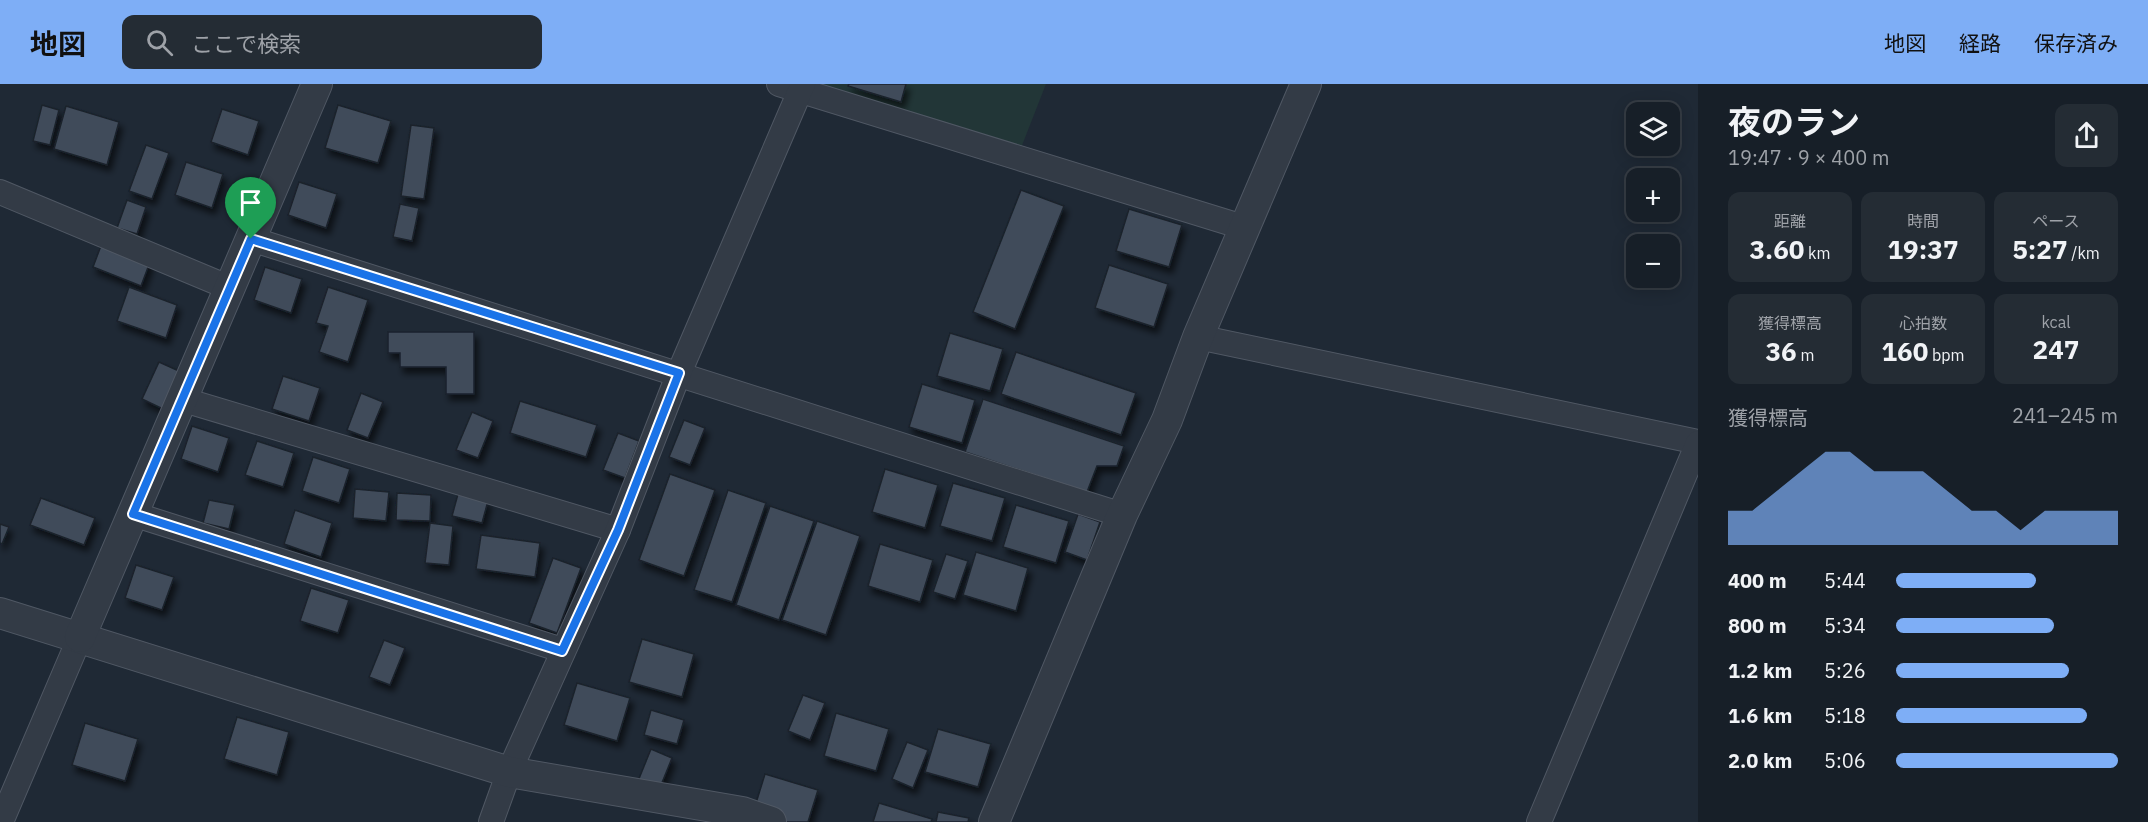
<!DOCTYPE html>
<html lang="ja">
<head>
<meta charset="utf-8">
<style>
	:root { --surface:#171f28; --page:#242c34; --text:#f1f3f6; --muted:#9ea2a8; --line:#363d45; --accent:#7eaef6 }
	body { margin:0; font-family:"IBM Plex Sans","Noto Sans JP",sans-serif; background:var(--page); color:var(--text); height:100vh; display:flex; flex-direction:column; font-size:22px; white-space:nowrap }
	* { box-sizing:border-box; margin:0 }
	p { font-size:20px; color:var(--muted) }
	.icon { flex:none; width:33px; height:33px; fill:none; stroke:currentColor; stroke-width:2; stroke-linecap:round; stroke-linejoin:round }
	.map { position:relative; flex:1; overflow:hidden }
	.drawer { display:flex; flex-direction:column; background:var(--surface); width:450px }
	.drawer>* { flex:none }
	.tools { position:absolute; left:1626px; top:18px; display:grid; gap:12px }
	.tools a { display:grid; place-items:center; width:54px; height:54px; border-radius:12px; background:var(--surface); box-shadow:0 3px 15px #0003,0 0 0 2px var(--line); font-size:30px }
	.pin { position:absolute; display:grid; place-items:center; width:51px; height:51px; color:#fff; margin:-62px -26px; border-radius:50% 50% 50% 0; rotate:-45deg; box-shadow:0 0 6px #0007 }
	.pin .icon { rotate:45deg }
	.round { display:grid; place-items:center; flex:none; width:63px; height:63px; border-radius:12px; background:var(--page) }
	.headline { display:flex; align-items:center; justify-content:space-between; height:102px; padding:0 30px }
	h1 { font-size:33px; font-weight:700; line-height:45px }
	.figures { display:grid; grid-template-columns:repeat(3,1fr); gap:9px; height:102px; padding:6px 30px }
	.figures div { display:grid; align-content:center; border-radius:12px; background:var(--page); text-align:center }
	.figures b { font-size:26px; font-weight:700 }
	.figures small { font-size:16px; font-weight:400 }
	.figures p { font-size:16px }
	.chart { height:168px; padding:12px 30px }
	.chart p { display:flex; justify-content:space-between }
	.chart svg { width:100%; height:108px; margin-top:6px; fill:var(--accent); opacity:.7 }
	ul { padding:0 30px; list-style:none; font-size:20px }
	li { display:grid; grid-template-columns:96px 72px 1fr; align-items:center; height:45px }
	li i { height:15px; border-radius:8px; background:var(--accent) }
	header { display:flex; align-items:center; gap:36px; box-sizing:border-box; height:84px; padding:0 30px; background:var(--accent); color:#111 }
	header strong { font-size:28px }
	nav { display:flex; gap:33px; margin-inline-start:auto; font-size:21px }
	.search { width:420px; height:54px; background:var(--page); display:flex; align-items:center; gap:15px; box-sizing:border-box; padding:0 21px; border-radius:12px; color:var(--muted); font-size:22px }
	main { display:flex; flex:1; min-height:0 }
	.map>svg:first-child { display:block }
	.green { fill:#223637 }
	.building { fill:#404b5a; stroke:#1a222c; stroke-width:1.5; filter:url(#shadow) }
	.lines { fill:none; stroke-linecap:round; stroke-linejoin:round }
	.minor-casing { stroke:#505864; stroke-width:26 }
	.tertiary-casing { stroke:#505864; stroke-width:32 }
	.minor { stroke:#333b46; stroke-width:24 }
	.tertiary { stroke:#333b46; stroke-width:30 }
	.route-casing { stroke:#fff; stroke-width:12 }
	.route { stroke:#1a73e8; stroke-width:8 }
</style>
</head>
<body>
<header>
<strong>地図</strong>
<div class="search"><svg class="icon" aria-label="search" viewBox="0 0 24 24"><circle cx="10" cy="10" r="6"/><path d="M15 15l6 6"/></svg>ここで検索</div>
<nav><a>地図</a><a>経路</a><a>保存済み</a></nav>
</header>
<main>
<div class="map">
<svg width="1698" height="738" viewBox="0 0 1698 738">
	<defs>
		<filter id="shadow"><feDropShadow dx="3.5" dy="6" stdDeviation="3" flood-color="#0009"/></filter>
	</defs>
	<rect width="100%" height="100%" fill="#1f2935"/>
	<path class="green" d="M810 0H1046L1021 64Z"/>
	<g class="building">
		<path d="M849 0H906L901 18 848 2Z"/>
		<path d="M42 21 59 26 50 61 33 57Z"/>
		<path d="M338 21 391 37 378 79 325 64Z"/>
		<path d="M66 22 119 38 107 81 54 65Z"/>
		<path d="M222 25 259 37 248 71 211 58Z"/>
		<path d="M411 41 434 44 424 115 401 112Z"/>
		<path d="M146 61 169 69 152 115 129 107Z"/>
		<path d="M186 78 223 90 212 124 175 111Z"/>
		<path d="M299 98 337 110 326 144 288 131Z"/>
		<path d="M1021 106 1064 122 1015 245 973 228Z"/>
		<path d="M127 116 146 123 137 150 117 144Z"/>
		<path d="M400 120 419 124 412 157 393 153Z"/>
		<path d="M1129 125 1182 141 1169 183 1116 167Z"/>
		<path d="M102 159 150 178 141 202 93 183Z"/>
		<path d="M1109 181 1168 200 1154 243 1095 224Z"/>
		<path d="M265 183 302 195 291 229 254 216Z"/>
		<path d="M129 203 177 221 166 254 117 237Z"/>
		<path d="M328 203 368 216 348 278 319 268 328 242 316 239Z"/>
		<path d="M388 248H474V310H446V283H400V269H388Z"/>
		<path d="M950 249 1003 265 990 307 937 292Z"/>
		<path d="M1016 268 1136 309 1121 351 1001 310Z"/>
		<path d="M159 278 179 287 163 325 142 315Z"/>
		<path d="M283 292 320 304 309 337 272 325Z"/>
		<path d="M922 300 975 316 962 359 909 343Z"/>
		<path d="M361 309 383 318 368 354 347 346Z"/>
		<path d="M983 315 1124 362 1117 382H1097L1087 408 965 368Z"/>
		<path d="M520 317 597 341 586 373 510 349Z"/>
		<path d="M472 328 493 337 478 374 456 366Z"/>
		<path d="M684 336 705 344 690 381 669 373Z"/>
		<path d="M192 342 229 354 218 388 181 375Z"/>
		<path d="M618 349 639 357 625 394 603 386Z"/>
		<path d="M257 357 294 369 283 403 245 391Z"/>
		<path d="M313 373 350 385 339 419 302 407Z"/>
		<path d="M885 385 938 401 925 444 872 428Z"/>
		<path d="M670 390 715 406 684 492 639 476Z"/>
		<path d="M953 399 1005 414 992 457 940 442Z"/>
		<path d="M355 405 389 408 386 437 353 434Z"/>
		<path d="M728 406 766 419 732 518 694 506Z"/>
		<path d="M397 409 431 411 430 437 396 436Z"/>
		<path d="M458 410 488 417 482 439 452 432Z"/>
		<path d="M41 414 95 434 84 461 30 441Z"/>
		<path d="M209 416 235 421 229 445 203 439Z"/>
		<path d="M1016 421 1069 437 1056 479 1003 463Z"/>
		<path d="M770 422 814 437 779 536 736 521Z"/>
		<path d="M295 426 332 439 321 473 284 460Z"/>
		<path d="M1078 430 1100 438 1087 476 1065 468Z"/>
		<path d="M817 437 860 452 826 551 782 536Z"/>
		<path d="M430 439 453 442 449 481 425 479Z"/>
		<path d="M0 440 9 443 2 460 0 459Z"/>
		<path d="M481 451 540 459 535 493 476 485Z"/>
		<path d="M880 460 933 476 920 518 868 502Z"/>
		<path d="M976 468 1028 484 1016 527 963 511Z"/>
		<path d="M946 470 968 477 955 515 933 508Z"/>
		<path d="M553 474 581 484 557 549 529 539Z"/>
		<path d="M136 481 174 493 162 526 125 514Z"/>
		<path d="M311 504 349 516 338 549 300 537Z"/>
		<path d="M642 555 694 570 682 613 629 598Z"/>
		<path d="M384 556 405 564 390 601 369 593Z"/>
		<path d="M577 599 630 614 617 657 564 641Z"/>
		<path d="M803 611 825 619 810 656 788 647Z"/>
		<path d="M651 626 684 636 677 660 644 651Z"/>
		<path d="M836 629 889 645 876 687 824 672Z"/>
		<path d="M237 633 289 648 277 691 224 675Z"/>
		<path d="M85 639 138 655 125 697 72 681Z"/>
		<path d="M938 645 991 660 978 703 925 688Z"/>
		<path d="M907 658 928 666 913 704 892 695Z"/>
		<path d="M651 665 672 674 657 711 636 702Z"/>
		<path d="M765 690 818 706 808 738H771L752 732Z"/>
		<path d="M879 719 932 735 931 738H873Z"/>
		<path d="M938 728 969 734 968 738H936Z"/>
	</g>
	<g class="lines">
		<g class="minor-casing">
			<g id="minor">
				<path d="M779 0 1246 144"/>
				<path d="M0 108 230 204"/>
				<path d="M251 155 1122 431"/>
				<path d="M1198 253 1698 358"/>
				<path d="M184 316 618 446"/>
				<path d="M133 430 562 566"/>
				<path d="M1 738 80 553"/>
				<path d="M491 738 509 688 618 446 679 289 803 0"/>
				<path d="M1539 738 1698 359"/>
			</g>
		</g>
		<g class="tertiary-casing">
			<g id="tertiary">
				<path d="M0 529 509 688 742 728 771 738"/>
				<path d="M80 553 317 0"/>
				<path d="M994 738 1122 431 1167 336 1198 253 1306 0"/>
			</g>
		</g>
		<use href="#minor" class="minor"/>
		<use href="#tertiary" class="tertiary"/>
	</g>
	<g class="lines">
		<g class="route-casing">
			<path id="route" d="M251 155 679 289 618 446 562 567 133 430Z"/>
		</g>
		<use href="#route" class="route"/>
	</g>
</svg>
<div class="tools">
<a><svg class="icon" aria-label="layers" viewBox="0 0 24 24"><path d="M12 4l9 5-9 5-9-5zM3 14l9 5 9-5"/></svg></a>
<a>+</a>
<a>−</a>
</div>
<div class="pin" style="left:251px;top:155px;background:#1e9e55"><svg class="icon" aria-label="arrive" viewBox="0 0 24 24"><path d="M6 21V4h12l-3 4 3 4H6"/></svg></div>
</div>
<section class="drawer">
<div class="headline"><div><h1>夜のラン</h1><p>19:47 · 9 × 400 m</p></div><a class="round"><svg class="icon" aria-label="share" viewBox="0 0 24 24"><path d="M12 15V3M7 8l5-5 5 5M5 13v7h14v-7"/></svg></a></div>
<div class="figures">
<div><p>距離</p><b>3.60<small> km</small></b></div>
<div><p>時間</p><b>19:37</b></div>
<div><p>ペース</p><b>5:27<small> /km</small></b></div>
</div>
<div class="figures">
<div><p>獲得標高</p><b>36<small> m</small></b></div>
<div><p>心拍数</p><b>160<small> bpm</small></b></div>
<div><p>kcal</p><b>247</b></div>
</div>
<div class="chart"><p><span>獲得標高</span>241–245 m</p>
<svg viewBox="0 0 160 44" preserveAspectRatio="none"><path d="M0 44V30L10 30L20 22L30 14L40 6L50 6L60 14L70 14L80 14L90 22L100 30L110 30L120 38L130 30L140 30L150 30L160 30V44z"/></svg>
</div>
<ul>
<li><b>400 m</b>5:44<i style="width:63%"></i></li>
<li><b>800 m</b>5:34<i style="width:71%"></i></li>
<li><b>1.2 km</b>5:26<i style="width:78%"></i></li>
<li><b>1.6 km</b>5:18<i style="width:86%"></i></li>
<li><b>2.0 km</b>5:06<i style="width:100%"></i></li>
</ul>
</section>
</main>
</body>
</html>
